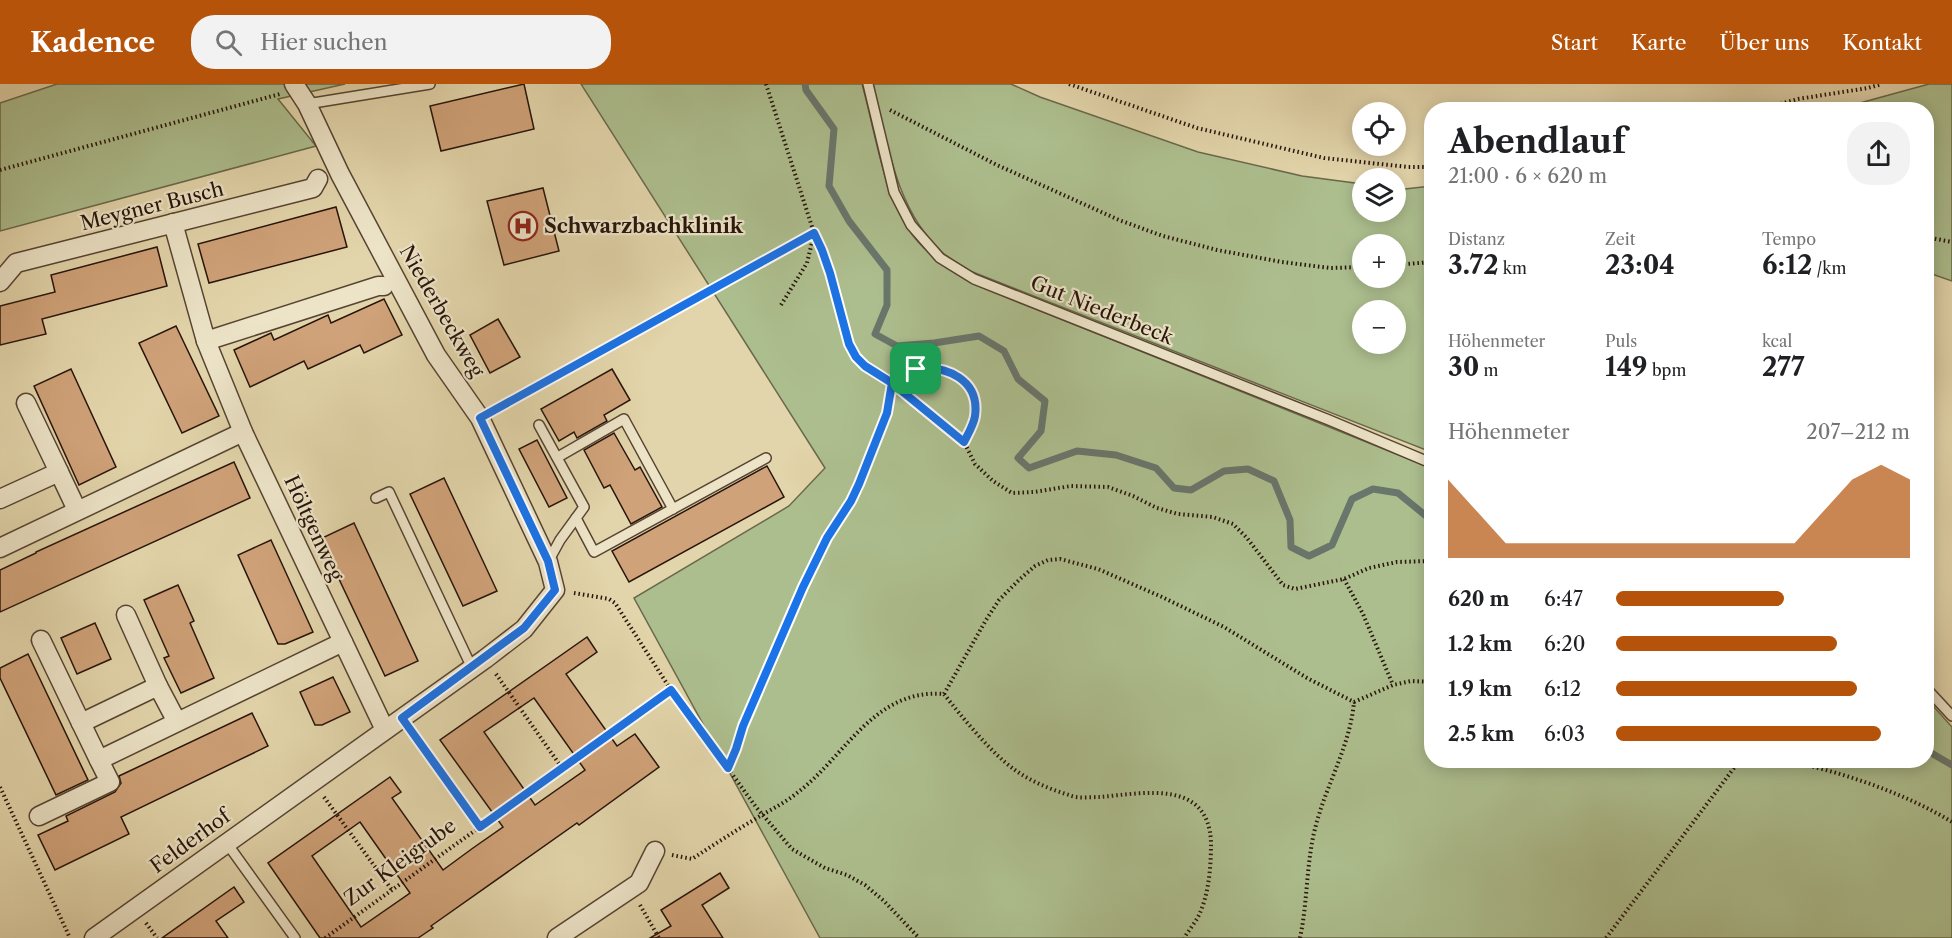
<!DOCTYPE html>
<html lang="de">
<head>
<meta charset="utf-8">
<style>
	:root { --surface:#fff; --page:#f2f2f2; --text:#202124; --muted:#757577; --accent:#b45309 }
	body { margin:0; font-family:"Libre Caslon Text",serif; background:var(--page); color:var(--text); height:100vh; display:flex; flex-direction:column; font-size:22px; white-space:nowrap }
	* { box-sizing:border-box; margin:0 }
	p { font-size:20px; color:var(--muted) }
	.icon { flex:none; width:33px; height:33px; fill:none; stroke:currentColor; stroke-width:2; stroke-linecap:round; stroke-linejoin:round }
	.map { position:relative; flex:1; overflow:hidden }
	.details { position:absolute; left:1424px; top:18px; width:510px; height:666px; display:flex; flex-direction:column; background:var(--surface); border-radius:24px; box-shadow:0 3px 15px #0003 }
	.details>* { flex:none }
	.fabs { position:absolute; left:1352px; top:18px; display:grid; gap:12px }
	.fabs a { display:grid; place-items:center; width:54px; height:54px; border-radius:50%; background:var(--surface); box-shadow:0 3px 15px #0003; font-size:30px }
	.pin { position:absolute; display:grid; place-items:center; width:51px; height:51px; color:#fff; margin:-26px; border-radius:12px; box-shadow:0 3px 9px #0006 }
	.round { display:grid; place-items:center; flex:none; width:63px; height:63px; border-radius:24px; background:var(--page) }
	.summary { display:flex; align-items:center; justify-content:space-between; height:102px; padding:0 24px }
	h1 { font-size:33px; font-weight:700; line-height:45px }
	.metrics { display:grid; grid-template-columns:repeat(3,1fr); gap:9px; height:102px; padding:6px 24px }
	.metrics div { display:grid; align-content:center }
	.metrics b { font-size:26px; font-weight:700 }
	.metrics small { font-size:16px; font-weight:400 }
	.metrics p { font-size:16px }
	.chart { height:168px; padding:12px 24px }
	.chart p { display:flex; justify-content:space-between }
	.chart svg { width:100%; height:108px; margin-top:6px; fill:var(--accent); opacity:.7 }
	ul { padding:0 24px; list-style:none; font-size:20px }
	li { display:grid; grid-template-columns:96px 72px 1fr; align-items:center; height:45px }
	li i { height:15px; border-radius:8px; background:var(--accent) }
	header { display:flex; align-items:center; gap:36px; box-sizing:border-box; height:84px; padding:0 30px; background:var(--accent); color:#fff }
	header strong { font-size:28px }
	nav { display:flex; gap:33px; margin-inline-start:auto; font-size:21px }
	.search { width:420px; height:54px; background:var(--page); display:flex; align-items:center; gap:15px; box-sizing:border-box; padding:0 21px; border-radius:24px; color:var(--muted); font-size:22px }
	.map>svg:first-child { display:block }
	.green { fill:#adbe8e; stroke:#6a694c; stroke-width:1.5; fill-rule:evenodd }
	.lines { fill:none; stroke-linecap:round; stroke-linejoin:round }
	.stream { stroke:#69766c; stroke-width:7 }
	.building { fill:#d0a279; stroke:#27140b; stroke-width:1.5; fill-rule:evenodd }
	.lane-casing { stroke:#564433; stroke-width:12 }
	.street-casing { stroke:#564433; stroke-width:21 }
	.path { stroke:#27140b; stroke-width:4; stroke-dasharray:1.5 3; stroke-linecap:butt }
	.lane { stroke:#ede4c8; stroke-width:9 }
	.street { stroke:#ede4c8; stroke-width:18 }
	.route-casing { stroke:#fff; stroke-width:12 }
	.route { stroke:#1a73e8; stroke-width:8 }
	.labels { text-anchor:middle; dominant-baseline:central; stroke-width:4.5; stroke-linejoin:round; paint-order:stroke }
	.street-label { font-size:20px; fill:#27140b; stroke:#ede4c8 }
	.poi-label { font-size:20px; font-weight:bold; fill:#27140b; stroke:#ede4c8; text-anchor:start }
</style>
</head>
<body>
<header>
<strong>Kadence</strong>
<div class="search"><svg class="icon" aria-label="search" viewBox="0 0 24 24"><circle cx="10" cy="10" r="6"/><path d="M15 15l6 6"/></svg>Hier suchen</div>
<nav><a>Start</a><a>Karte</a><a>Über uns</a><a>Kontakt</a></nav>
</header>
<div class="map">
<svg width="1952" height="854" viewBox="0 0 1952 854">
	<rect width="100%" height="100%" fill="#e3d5ab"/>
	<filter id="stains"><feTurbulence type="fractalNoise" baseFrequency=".00333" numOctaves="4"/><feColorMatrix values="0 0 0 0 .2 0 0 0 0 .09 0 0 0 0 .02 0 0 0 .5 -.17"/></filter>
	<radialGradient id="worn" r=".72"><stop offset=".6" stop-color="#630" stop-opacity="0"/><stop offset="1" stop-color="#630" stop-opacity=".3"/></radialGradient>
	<g class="green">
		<path d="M57 0H345L278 15 316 62 0 147V19Z"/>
		<path d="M581 0H862C875 46 882 104 908 144 923 169 950 185 974 200L1431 384V676H1926V614L1952 643V854H820L634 514 789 422 825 384Z"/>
		<path d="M873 0H1011L1040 13 1198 68 1302 92 1362 100V128H1395V103L1405 105 1431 102V368L970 187C961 181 951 176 943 169 896 127 887 58 873 0ZM1362 160H1395V194H1362ZM1395 226V260H1362V226Z"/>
		<path d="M1929 0H1952V197L1926 188V26L1838 25Z"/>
	</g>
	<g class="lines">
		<g class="stream">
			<path d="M805 0 806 6 834 45 829 102 849 137 887 186V221L875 250 897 262 934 259 979 252 1004 267 1018 295 1045 317 1041 347 1018 374 1029 384 1077 367 1116 371 1156 384 1174 404 1191 406 1224 387 1248 385 1274 397 1290 436 1291 463 1309 472 1332 461 1352 415 1373 405 1398 409 1431 436"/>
			<path d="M1926 666 1952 681"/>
		</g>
	</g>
	<g class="building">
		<path d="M524 0 534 45 441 67 430 22Z"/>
		<path d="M543 104 559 167 504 181 487 117Z"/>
		<path d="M336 123 347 163 209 199 198 160Z"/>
		<path d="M157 163 167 202 42 235 46 250 0 261V222L55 208 51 191Z"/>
		<path d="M384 215 402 251 364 269 360 261 308 285 304 277 250 303 234 266 271 249 274 256 328 231 331 239Z"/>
		<path d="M498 235 520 273 490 289 470 251Z"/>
		<path d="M176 242 219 332 182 349 139 259Z"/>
		<path d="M71 285 116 383 79 401 34 302Z"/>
		<path d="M612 285 630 316 604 331 607 337 577 354 574 348 559 357 541 325Z"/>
		<path d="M614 349 635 386 640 383 662 423 631 440 610 401 604 404 584 366Z"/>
		<path d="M537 356 567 414 549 423 519 365Z"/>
		<path d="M234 378 250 414 0 528V486L36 469V468Z"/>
		<path d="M767 382 784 413 629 498 612 467Z"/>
		<path d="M444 394 497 507 463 522 410 410Z"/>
		<path d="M354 439 418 577 385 592 320 455Z"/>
		<path d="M271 456 313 548 285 560H278L238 471Z"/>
		<path d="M178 501 194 537 190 539 214 594 181 609 164 574 169 572 144 516Z"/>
		<path d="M95 539 111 575 77 590 61 554Z"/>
		<path d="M587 553 597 568 566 590 617 662 635 650 659 683 579 741 577 739 431 842 433 844 418 854H320L268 779 390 693 401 708 392 714 443 786 473 764 503 743 440 656ZM534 614 585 686 535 721 484 648ZM360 738 410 809 361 843 312 772Z"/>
		<path d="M28 570 88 696 56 711 0 594V584Z"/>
		<path d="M333 593 350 628 322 641H315L300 608Z"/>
		<path d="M252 629 268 662 121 733 129 750 55 786 38 751 68 737 66 732 115 708 121 699 119 692Z"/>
		<path d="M720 789 729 804 702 821 723 854H650L671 842 661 826Z"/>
		<path d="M234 803 244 818 216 837 228 854H162Z"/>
	</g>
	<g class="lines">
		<g class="lane-casing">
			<g id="lane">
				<path d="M868 0 894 108 911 141 940 174 974 195 1329 336 1431 379"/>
				<path d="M307 20 430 0"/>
				<path d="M539 341 584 423 576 434 594 468 766 374"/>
				<path d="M558 373 624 335 673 425"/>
				<path d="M376 414 389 408 472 584"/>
				<path d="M548 478 560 456 576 434"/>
				<path d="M1926 604 1952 632"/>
				<path d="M226 758 295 854"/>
			</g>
		</g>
		<g class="street-casing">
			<g id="street">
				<path d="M173 139 206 257 243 348 385 646"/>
				<path d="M0 198 16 179 313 104 318 95"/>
				<path d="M206 257 378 202H384"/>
				<path d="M26 319 59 388"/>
				<path d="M0 415 59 388 77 426"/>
				<path d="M0 464 243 348"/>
				<path d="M126 531 158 602"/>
				<path d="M41 556 81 639"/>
				<path d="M177 638 158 602 81 639 99 676 343 558"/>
				<path d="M39 732 110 698 99 676"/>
				<path d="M94 854 485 575 524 545 555 506 548 478 480 334 436 271 340 90 307 20 294 0"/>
				<path d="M557 854 639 799 655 767"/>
			</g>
		</g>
		<g class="path">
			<path d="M766 0 814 149 822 166 830 189 849 260 856 273 865 282 893 299 964 358"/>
			<path d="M1069 0 1197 44 1324 74 1408 83H1431"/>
			<path d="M890 26 997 81 1119 136 1163 152 1217 166 1282 178 1330 184 1362 183"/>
			<path d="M1759 26 1798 15 1868 4 1882 0"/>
			<path d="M0 86 280 10"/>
			<path d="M1926 153 1952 158"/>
			<path d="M1395 181 1431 178"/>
			<path d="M781 221 807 179 814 150"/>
			<path d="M496 325 814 149"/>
			<path d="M1344 495 1363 530 1393 601"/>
			<path d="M574 509 609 515 615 519 671 606 756 723 792 765 825 784 847 791 865 801 884 817 919 854"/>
			<path d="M496 590 562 684"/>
			<path d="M944 610 986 536 999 516 1020 495 1035 482 1048 476 1060 475 1098 485 1162 513 1224 543 1307 594 1354 618 1393 601 1411 597 1431 598"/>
			<path d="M413 650 480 743"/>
			<path d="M1782 676C1837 686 1905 709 1952 738"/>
			<path d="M728 684 736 665 743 642C768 585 791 527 819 471 831 446 848 424 859 399 869 377 879 354 886 331 889 322 888 309 892 300 895 295 901 291 906 289 929 278 968 286 975 314 978 329 970 344 964 358L975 380 993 397 1012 409 1034 408 1071 402 1108 403 1133 412 1157 424 1178 430 1213 433 1233 440 1247 454 1283 501 1295 505 1344 495 1369 484 1397 478 1431 477"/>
			<path d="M0 703 70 854"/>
			<path d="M324 713 392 806"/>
			<path d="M672 771 692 775C715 760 738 745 762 731 774 724 786 718 797 709 845 673 874 604 944 610 961 632 993 671 1015 686 1032 698 1050 705 1069 711 1078 715 1090 713 1100 713 1145 709 1209 695 1211 759 1211 782 1209 810 1199 831 1195 839 1189 846 1184 854"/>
			<path d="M640 821 659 854"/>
			<path d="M146 839 157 854"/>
			<path d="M325 854 671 606"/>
			<path d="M1300 854C1308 817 1306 777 1316 741 1327 699 1350 662 1354 618"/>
			<path d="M1606 854 1740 676"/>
		</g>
		<use href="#lane" class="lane"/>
		<use href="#street" class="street"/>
	</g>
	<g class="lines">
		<g class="route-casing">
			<path id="route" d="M916 285 899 292 892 299 887 329 859 400 851 417 827 454 803 503 743 642 736 665 728 684 671 606 480 743 402 634 524 544 555 506 548 477 480 334 814 149 822 166 830 189 849 260 856 273 865 282 892 299 964 358C968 350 974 340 975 332 980 296 947 281 916 285"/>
		</g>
		<use href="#route" class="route"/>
	</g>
	<defs>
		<g id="hospital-ring" transform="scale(1.5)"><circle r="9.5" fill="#ede4c8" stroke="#8f2418" stroke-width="1.5"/><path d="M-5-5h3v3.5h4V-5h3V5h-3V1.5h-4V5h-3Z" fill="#8f2418"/></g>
	</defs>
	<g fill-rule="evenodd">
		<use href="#hospital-ring" x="523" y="142"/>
	</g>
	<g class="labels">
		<g class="street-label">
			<text transform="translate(152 122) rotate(-14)">Meygner Busch</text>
			<text transform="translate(1102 226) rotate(22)">Gut Niederbeck</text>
			<text transform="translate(442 227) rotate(60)">Niederbeckweg</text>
			<text transform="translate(314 444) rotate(65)">Höltgenweg</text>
			<text transform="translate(190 757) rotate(-36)">Felderhof</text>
			<text transform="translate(400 778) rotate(-36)">Zur Kleigrube</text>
		</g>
		<g class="poi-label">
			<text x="544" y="142">Schwarzbachklinik</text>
		</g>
	</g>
	<rect width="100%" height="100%" filter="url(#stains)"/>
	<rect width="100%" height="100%" fill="url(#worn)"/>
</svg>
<div class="fabs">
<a><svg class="icon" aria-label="locate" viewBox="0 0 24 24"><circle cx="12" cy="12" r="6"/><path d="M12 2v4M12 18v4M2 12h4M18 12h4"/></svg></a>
<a><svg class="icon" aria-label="layers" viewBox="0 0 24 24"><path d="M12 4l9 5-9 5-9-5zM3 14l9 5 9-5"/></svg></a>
<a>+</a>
<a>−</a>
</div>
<div class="pin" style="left:916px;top:285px;background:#1e9e55"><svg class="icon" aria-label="arrive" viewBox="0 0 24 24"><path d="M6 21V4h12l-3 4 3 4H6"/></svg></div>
<section class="details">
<div class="summary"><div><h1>Abendlauf</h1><p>21:00 · 6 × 620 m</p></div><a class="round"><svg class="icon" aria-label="share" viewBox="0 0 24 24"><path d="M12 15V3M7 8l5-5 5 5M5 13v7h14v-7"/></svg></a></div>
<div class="metrics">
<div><p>Distanz</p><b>3.72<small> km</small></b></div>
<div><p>Zeit</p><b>23:04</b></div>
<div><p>Tempo</p><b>6:12<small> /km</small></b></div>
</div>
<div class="metrics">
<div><p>Höhenmeter</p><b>30<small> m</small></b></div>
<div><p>Puls</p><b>149<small> bpm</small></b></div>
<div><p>kcal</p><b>277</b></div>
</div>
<div class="chart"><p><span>Höhenmeter</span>207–212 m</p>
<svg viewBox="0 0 160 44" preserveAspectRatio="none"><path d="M0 44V12L10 25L20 38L30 38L40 38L50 38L60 38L70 38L80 38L90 38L100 38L110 38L120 38L130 25L140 12L150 6L160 12V44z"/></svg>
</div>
<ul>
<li><b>620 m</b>6:47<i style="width:57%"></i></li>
<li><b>1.2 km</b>6:20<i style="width:75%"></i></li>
<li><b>1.9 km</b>6:12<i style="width:82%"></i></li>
<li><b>2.5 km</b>6:03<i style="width:90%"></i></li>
</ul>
</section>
</div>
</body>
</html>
